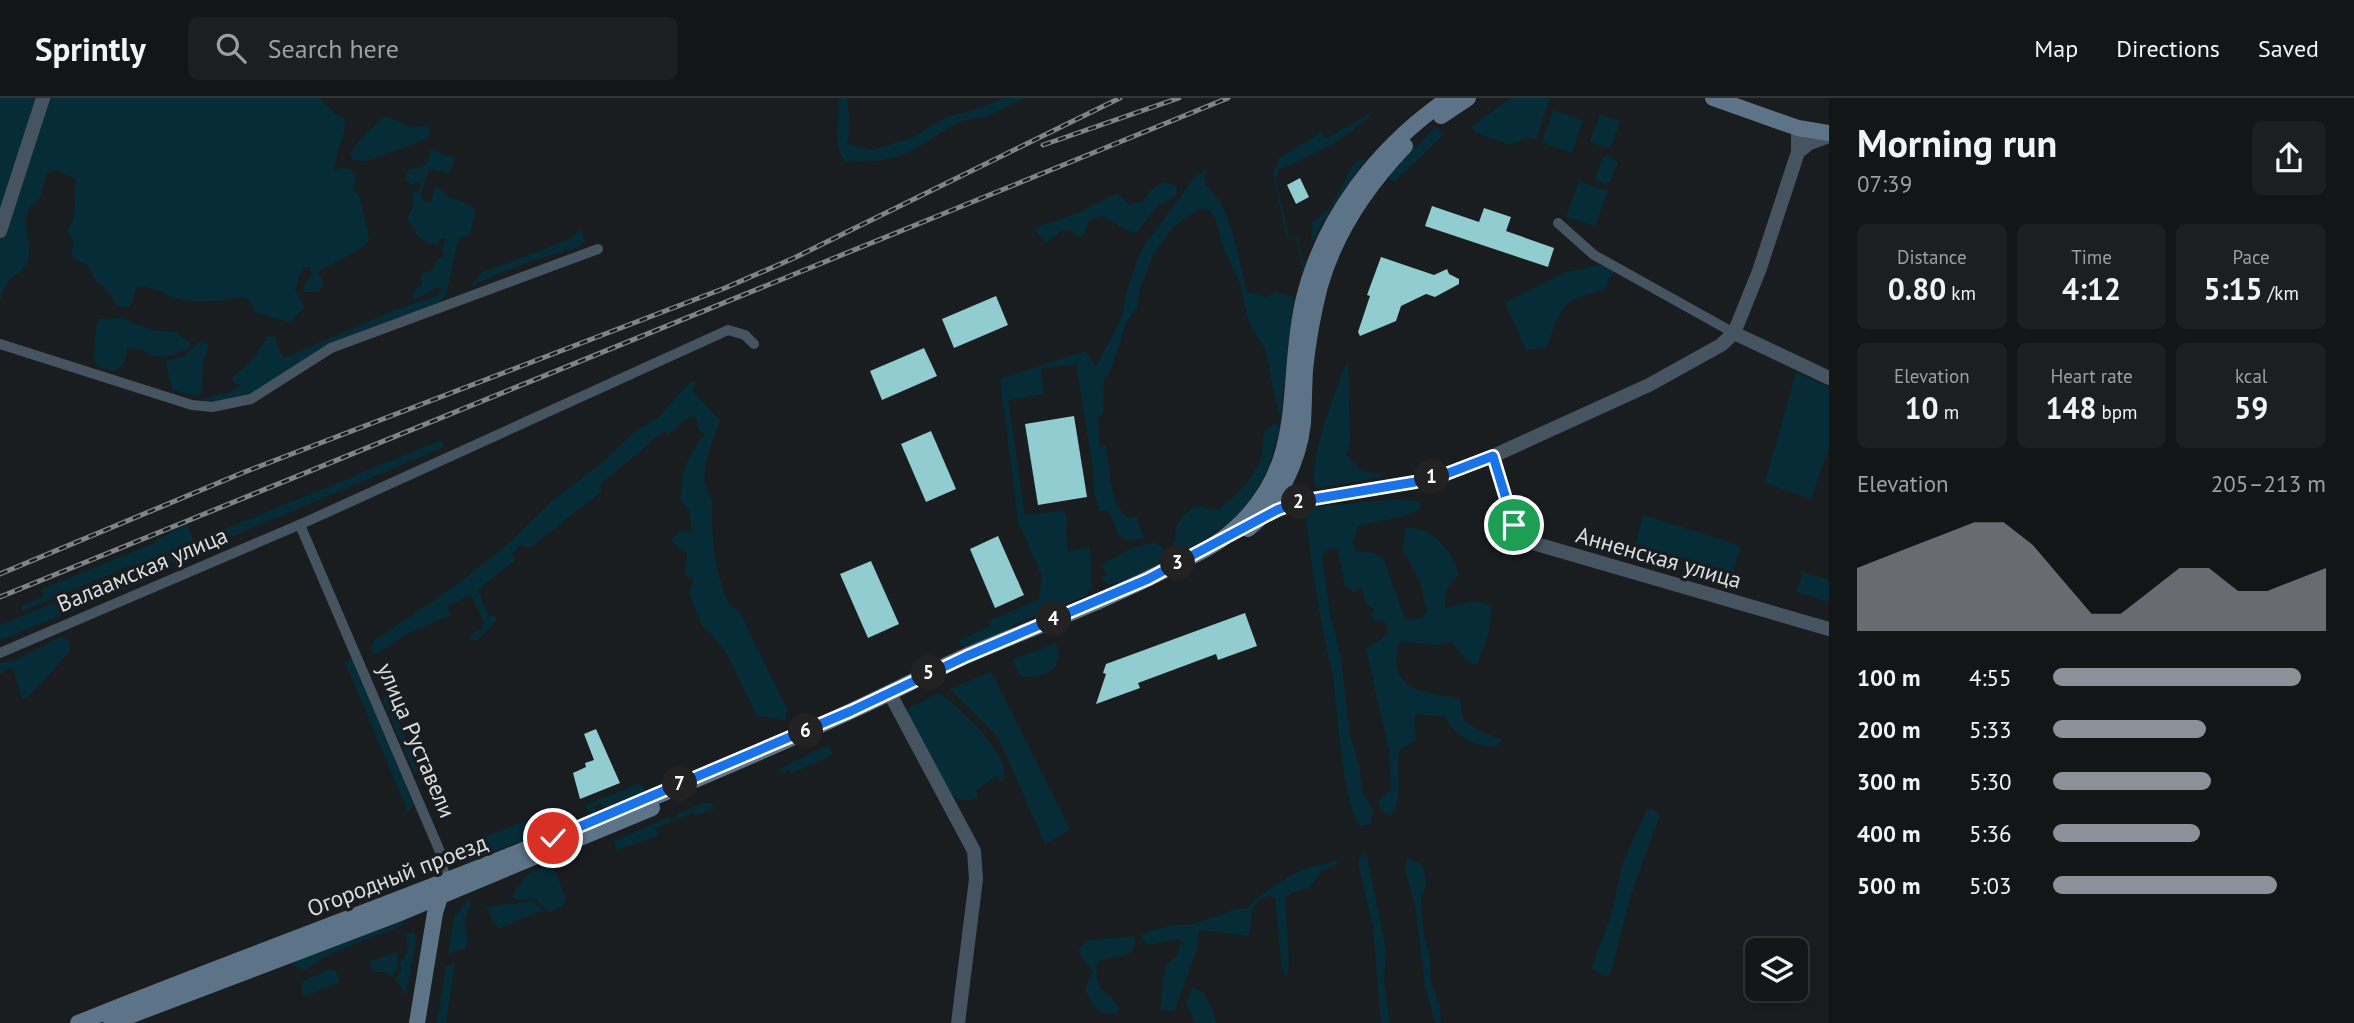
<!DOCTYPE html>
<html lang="en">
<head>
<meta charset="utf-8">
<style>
	:root { --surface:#131617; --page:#1c1f20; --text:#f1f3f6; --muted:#9d9fa1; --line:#323536; --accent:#8c9099 }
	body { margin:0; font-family:"PT Sans",sans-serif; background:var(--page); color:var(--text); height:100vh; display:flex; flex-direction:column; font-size:26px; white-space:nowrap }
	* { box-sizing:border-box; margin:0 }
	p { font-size:23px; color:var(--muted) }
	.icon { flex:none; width:38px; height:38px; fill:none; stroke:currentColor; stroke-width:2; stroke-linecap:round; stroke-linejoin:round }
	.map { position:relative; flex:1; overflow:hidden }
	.sheet { display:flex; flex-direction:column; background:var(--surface); width:525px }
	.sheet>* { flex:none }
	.buttons { position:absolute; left:1745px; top:840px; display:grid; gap:14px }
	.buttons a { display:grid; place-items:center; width:63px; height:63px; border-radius:10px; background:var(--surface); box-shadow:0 4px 10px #0003,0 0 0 2px var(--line); font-size:35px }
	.pin { position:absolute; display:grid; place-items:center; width:60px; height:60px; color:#fff; margin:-30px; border:4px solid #fff; border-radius:50%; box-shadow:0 2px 7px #0007 }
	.km { position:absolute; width:35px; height:35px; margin:-18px; border-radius:50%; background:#222; color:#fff; font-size:19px; line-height:35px; text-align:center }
	.round { display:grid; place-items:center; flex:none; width:74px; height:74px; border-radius:10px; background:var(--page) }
	.overview { display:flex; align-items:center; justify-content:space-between; height:119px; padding:0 28px }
	h1 { font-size:38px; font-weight:700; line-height:52px }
	.stats { display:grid; grid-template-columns:repeat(3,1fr); gap:10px; height:119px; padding:7px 28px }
	.stats div { display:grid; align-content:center; border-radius:10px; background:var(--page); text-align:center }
	.stats b { font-size:30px; font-weight:700 }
	.stats small { font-size:19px; font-weight:400 }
	.stats p { font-size:19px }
	.chart { height:196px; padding:14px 28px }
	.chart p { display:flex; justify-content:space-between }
	.chart svg { width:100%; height:126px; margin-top:7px; fill:var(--accent); opacity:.7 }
	ul { padding:0 28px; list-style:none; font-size:23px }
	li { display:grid; grid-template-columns:112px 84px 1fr; align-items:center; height:52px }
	li i { height:18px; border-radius:9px; background:var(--accent) }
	header { display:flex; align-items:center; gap:42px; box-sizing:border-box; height:98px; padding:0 35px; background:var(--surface); border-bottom:2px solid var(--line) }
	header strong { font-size:33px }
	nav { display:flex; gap:38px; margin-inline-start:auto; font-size:24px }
	.search { width:490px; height:63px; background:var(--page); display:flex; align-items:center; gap:18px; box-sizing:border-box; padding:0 24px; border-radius:10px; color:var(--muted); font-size:26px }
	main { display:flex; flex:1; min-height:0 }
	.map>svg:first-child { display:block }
	.green { fill:#062c38 }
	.building { fill:#90ccd0 }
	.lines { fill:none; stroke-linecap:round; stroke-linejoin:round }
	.minor { stroke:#465461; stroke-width:10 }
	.tertiary { stroke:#465461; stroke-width:14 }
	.secondary { stroke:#5d7488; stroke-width:16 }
	.rail-casing { stroke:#808485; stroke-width:5 }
	.rail { stroke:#191d1f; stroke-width:2.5; stroke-dasharray:8; stroke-linecap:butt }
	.route-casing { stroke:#fff; stroke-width:14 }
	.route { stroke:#1a73e8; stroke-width:9 }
	.labels { text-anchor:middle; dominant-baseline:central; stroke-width:7; stroke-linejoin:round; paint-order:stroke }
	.street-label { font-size:23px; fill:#dbdedf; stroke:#191d1f }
</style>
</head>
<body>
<header>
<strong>Sprintly</strong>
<div class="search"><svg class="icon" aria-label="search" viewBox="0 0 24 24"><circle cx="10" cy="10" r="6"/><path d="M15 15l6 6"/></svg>Search here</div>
<nav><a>Map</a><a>Directions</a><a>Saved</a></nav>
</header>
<main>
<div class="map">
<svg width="1829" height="925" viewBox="0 0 1829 925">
	<rect width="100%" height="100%" fill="#191d1f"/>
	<g class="green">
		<path d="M0 0H39L0 122Z"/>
		<path d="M48 0H320L336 17 344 20C348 37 334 55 334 73L343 70 351 71 356 80 353 92 360 99 369 141 365 148 318 174 324 187 317 194H304V187C310 183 314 175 309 169H303L295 192 304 209 290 224 254 214 249 201C239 196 228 203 217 203 205 203 189 204 178 201 162 197 153 186 136 189 133 202 134 213 117 208L110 196 93 179 88 166 75 162 71 157 74 144 67 133 74 121 76 81 56 72 47 75 39 102C16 115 31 139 29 158 27 173 17 173 9 182 4 188 2 196 0 203V144Z"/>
		<path d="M838 0H847L850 27 847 46 873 52 913 39 947 19 980 10 1003 0H1025L982 21C964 14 924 48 905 56 885 63 866 65 845 63 831 45 841 22 838 0Z"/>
		<path d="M1511 0H1550L1536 42 1529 39 1509 47 1474 34 1473 27Z"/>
		<path d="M1553 12 1583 22 1572 55 1542 44Z"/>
		<path d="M1370 15 1371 18 1335 45 1285 70H1279L1276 81 1289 139 1298 138 1303 163 1307 162 1303 172 1296 139 1287 141 1273 75 1279 60 1322 34 1326 41Z"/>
		<path d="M1600 16 1620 23 1610 51 1590 44Z"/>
		<path d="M386 18 410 29 427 28 430 35 427 41 367 63 353 62 350 56C359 41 372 30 386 18Z"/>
		<path d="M1436 29 1443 37 1394 84 1386 77Z"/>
		<path d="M431 51 455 61 449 75 429 71 421 96 423 103 430 105 436 87 446 98 470 107 476 113 470 137 459 140 446 196 441 204C405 217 369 229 334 244 290 265 253 312 199 302L228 295 241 287 234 284 232 280 253 262 267 239 276 238 277 247 284 260 398 211 438 197 442 190H436L415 202 413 199 415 190 422 188 421 176 435 170 437 161 445 158 442 152 446 140H441L437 147C421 145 413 133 407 120L413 108 412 94 419 93 422 83 411 87 405 81 409 72 426 67Z"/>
		<path d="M1607 57 1618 64 1610 84 1606 87 1597 83 1595 80 1603 60Z"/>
		<path d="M1360 61 1365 62 1330 112 1311 146 1312 125 1329 111 1354 66Z"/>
		<path d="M1209 71 1204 79 1206 88C1230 103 1240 167 1247 194L1266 199 1277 194 1294 199 1280 322 1265 251 1249 224 1240 186 1223 149 1215 120 1209 112 1200 111 1173 129 1154 156 1140 191 1137 210 1126 225 1112 269 1104 282 1103 316 1098 318 1100 350 1106 347C1110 370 1109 407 1129 421L1136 418 1144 440 1129 443 1119 438 1109 413H1099L1094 394 1093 372 1076 266 1041 271 1044 296 1008 302 1025 417 1065 413 1068 427 1066 428 1068 454 1090 449 1092 490 1086 498 1015 526C1002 540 980 544 962 549L959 543 990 528 988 523 1039 502 1042 478 1018 423 1000 281 1086 253 1096 269 1122 219 1125 199 1140 154 1196 77Z"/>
		<path d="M1579 83 1608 93 1595 128 1566 119Z"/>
		<path d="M1164 84 1177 88 1176 98 1159 107 1136 135C1125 134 1113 122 1102 118L1089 123 1082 140 1071 133 1062 132 1046 145 1034 130 1076 116 1118 95 1128 106 1142 104 1153 90Z"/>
		<path d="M579 132 583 135 584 143 580 149C546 157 504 172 473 188L472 186 481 175 570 141Z"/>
		<path d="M1604 166 1615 171 1604 192C1559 203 1563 207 1547 249L1526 252 1505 205 1567 174Z"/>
		<path d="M123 220 150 232 176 234 190 245 189 251 165 259 150 257 143 252 127 250C127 259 124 268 115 273L99 269 93 262C96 248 94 233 99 221Z"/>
		<path d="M201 243 209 247 203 266 202 296 198 298 172 292 166 265 169 262 183 259Z"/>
		<path d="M1348 266 1350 342 1347 358 1361 373 1385 377 1377 380 1316 390C1306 367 1336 295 1344 269Z"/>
		<path d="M1796 274 1829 289V349L1811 401 1765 385Z"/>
		<path d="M696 283 693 293 720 323C712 347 695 378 712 401 712 442 713 470 730 509L739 512 787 611 786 622 757 618 729 560 712 536 702 528 689 495 694 483 685 476 687 455 671 443 679 433 692 435 689 412 681 403C684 366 683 366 705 336L698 331 696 319C681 318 679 331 668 337L664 333 600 387 602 393 530 450 520 447 513 456 515 462 478 492 489 518H495L497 522 477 542 471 543V536L483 531 481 527 484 525 471 496 448 508 451 517 409 535 376 556 371 554 373 543 455 488 508 446 551 404 604 363 634 334 658 320 690 284Z"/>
		<path d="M1275 325 1279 328V333L1267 374 1243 417C1219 426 1204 451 1178 453L1172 445 1176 443C1172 427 1183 416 1196 408L1218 412C1235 398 1257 378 1262 356 1263 349 1262 341 1264 334Z"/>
		<path d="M441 342 444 349 143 476 129 468 23 513 21 508 44 498 42 491 157 444 156 442 187 426 194 444Z"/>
		<path d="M1398 401 1420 404 1422 409C1410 420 1377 421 1358 429L1352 445 1357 453 1375 455 1383 460 1406 523 1423 520 1427 513 1420 483 1403 453 1405 430C1431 427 1454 454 1459 477 1448 487 1442 495 1446 510L1474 503 1492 507 1488 538 1477 567 1468 564 1451 544 1437 547 1399 543C1386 593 1421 594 1459 600 1463 606 1460 611 1462 617 1466 630 1491 637 1502 642L1495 649C1471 647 1457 638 1445 619L1416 616C1410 636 1426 641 1400 651 1394 675 1406 696 1390 718L1381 712 1378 703 1391 692 1389 652 1366 551 1387 537 1388 528 1384 524 1374 522 1371 517 1374 512 1366 505 1361 490 1353 494 1345 488 1337 450C1330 450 1324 453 1322 460L1330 515 1340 554 1350 636 1359 667 1363 696 1373 712 1371 726 1360 728C1344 712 1337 612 1334 586 1332 568 1326 550 1323 533 1316 496 1310 458 1306 420L1313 409Z"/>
		<path d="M1644 417 1741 448 1732 477 1635 446Z"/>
		<path d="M1155 444 1163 450C1164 474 1137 478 1118 487L1115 484 1108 487 1100 480 1108 476 1101 467 1132 450Z"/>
		<path d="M130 473 146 483 0 542V527Z"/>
		<path d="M1803 474 1829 482V504L1796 494Z"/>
		<path d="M60 539 70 543V553L30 597 22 601 14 573 9 570 0 576V565L18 561Z"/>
		<path d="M1056 545C1065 568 1048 579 1026 579L1019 576 1012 562Z"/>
		<path d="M352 560 414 707 408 714 345 564Z"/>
		<path d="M991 574 1070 732 1045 746 998 639 950 591Z"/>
		<path d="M386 595 420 675 413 672 383 602Z"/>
		<path d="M940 595C958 610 1013 657 1003 682L1001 684 996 678 975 693 979 699C971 703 959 704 952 697L905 612Z"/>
		<path d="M828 647 833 657 792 675 790 672 781 676 779 671Z"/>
		<path d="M641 685 645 694 604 712 601 706 594 709 596 715 590 717 585 707Z"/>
		<path d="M704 705H712L714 711 695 718 693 715 656 730 658 738 617 752 614 743 669 719 671 722 677 719V716Z"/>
		<path d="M1647 711H1652L1660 717 1631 797 1612 870 1608 879 1591 871 1610 821 1623 764Z"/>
		<path d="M531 721 534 733 531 739 465 765 456 764 449 757 455 750Z"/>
		<path d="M1362 756 1367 757 1386 853 1384 884 1390 925H1381L1380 918 1373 829 1358 765Z"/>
		<path d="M1407 758 1422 768 1427 786 1421 799 1423 830 1430 860 1431 885 1440 908 1441 925H1435L1425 887 1415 807 1405 772Z"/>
		<path d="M1339 762 1336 767 1322 773 1309 790 1294 794 1285 800 1289 864 1287 879 1282 872 1275 800 1271 798C1249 801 1253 819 1249 838L1199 832 1196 854 1174 913 1160 912 1165 869 1176 858 1182 844 1179 841 1148 847 1145 845 1142 836 1170 827H1190L1237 811H1246L1259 798 1300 772Z"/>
		<path d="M549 767 553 769 566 799 563 808 549 815 536 801 517 802 512 799 527 776Z"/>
		<path d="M468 801 471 806 465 821 467 844 465 851 448 856 454 819Z"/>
		<path d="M532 803 543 812 498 831 486 809Z"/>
		<path d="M405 823 402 828 334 854 304 872 294 868 295 863Z"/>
		<path d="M414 833 416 843 406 897 395 881 401 873 400 865 408 853 406 837Z"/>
		<path d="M1134 838C1141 864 1110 855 1097 865 1093 899 1109 889 1119 911L1117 915C1098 919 1091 907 1085 891L1092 873 1078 853 1085 843Z"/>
		<path d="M398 853 397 871 392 878 384 874H373L369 864Z"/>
		<path d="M455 865 446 925H437L446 869Z"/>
		<path d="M329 871 336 873 340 884 303 899 301 890 303 883Z"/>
		<path d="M1192 889C1208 894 1211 909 1217 925H1195L1186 905Z"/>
	</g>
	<g class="building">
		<path d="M1300 80 1309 99 1296 106 1287 87Z"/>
		<path d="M1432 108 1479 124 1484 110 1511 119 1506 133 1554 150 1548 169 1425 128Z"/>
		<path d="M1381 159 1434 177 1447 171 1449 176 1459 181V186L1435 199 1426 196 1401 208 1396 223 1360 238 1358 234 1370 198 1367 197Z"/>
		<path d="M996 198 1008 227 954 250 942 221Z"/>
		<path d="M924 250 937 278 882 302 870 273Z"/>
		<path d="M1074 318 1087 399 1038 407 1025 326Z"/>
		<path d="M931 333 956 391 926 404 901 346Z"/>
		<path d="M998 438 1024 497 995 510 970 451Z"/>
		<path d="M871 463 899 526 868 540 840 476Z"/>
		<path d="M1245 515 1257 548 1218 562 1216 556 1138 585 1140 590 1096 606 1106 576 1103 575 1106 566Z"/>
		<path d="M596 631 620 685 580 701 573 675 586 669 585 665 594 662 584 636Z"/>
	</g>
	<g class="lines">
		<g class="minor">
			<path d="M1558 125 1594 157 1734 235"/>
			<path d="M0 246 192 307 212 309 251 301 331 250 598 151"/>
			<path d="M300 427 441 756 445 783"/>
			<path d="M0 555 308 423 728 232 745 237 754 246"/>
		</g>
		<g class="tertiary">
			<path d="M1798 54 1810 45 1829 38"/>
			<path d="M0 133 43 0"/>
			<path d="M1734 235 1829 280"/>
			<path d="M1493 358 1514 427 1526 443 1829 531"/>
			<path d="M1260 420 1301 403 1415 384 1446 376 1493 358 1649 287 1721 247 1734 235 1759 173 1798 54V30"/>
			<path d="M889 594 974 753 976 781 958 925"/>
		</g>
		<g class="secondary">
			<path d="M1713 0 1798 30 1829 35"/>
			<path d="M1441 18 1468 0"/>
			<path d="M1248 431C1278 407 1299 363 1303 325 1304 307 1304 289 1305 272 1308 243 1313 215 1320 188 1335 135 1367 88 1405 48"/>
			<path d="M78 925C228 864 381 810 531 749 637 707 745 662 849 614 889 596 928 575 968 557 1036 528 1106 503 1171 469 1192 458 1214 449 1232 433 1308 368 1284 290 1303 204 1323 119 1378 49 1449 0"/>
			<path d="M111 925 395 817 652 710"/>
			<path d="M417 925 435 815 442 792"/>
		</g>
		<g class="rail-casing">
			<g id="rail">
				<path d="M1043 47 1179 0"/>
				<path d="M0 476 242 375 725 190 794 160 1120 0"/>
				<path d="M0 499 1228 0"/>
			</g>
		</g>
		<use href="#rail" class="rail"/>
	</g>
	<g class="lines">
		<g class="route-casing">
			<path id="route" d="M553 740 851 613 967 558 1148 481 1277 412 1301 403 1415 384 1446 376 1493 358 1514 427"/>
		</g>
		<use href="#route" class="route"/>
	</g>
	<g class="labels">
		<g class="street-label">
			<text transform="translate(1659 459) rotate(16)">Анненская улица</text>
			<text transform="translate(142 471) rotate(-23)">Валаамская улица</text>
			<text transform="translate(417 642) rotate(67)">улица Руставели</text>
			<text transform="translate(397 777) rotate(-21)">Огородный проезд</text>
		</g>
	</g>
</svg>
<div class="buttons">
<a><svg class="icon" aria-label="layers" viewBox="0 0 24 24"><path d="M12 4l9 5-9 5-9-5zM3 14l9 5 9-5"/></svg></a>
</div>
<div class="pin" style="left:1514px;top:427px;background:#1e9e55"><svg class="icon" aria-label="arrive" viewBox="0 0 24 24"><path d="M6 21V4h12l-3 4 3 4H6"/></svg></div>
<div class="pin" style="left:553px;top:740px;background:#d93025"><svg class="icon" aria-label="check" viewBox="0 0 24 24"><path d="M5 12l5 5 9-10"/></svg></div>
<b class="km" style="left:1432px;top:379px">1</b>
<b class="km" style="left:1299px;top:404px">2</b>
<b class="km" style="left:1178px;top:465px">3</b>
<b class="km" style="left:1054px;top:521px">4</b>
<b class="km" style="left:929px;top:575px">5</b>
<b class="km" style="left:806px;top:633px">6</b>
<b class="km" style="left:680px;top:686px">7</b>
</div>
<section class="sheet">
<div class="overview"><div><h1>Morning run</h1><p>07:39</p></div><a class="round"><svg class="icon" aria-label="share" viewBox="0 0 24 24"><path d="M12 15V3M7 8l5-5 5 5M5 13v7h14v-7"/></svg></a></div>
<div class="stats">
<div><p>Distance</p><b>0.80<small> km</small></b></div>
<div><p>Time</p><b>4:12</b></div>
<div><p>Pace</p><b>5:15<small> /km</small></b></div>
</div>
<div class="stats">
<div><p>Elevation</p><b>10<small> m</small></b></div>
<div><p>Heart rate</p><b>148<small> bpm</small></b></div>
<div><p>kcal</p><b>59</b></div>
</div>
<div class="chart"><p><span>Elevation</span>205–213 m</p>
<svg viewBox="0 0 160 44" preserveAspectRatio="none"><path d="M0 44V22L10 18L20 14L30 10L40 6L50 6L60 14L70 26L80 38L90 38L100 30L110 22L120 22L130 30L140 30L150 26L160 22V44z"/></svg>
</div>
<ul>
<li><b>100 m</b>4:55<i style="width:91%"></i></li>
<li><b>200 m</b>5:33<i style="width:56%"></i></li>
<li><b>300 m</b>5:30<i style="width:58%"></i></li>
<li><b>400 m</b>5:36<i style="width:54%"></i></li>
<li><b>500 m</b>5:03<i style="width:82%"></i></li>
</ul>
</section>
</main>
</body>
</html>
